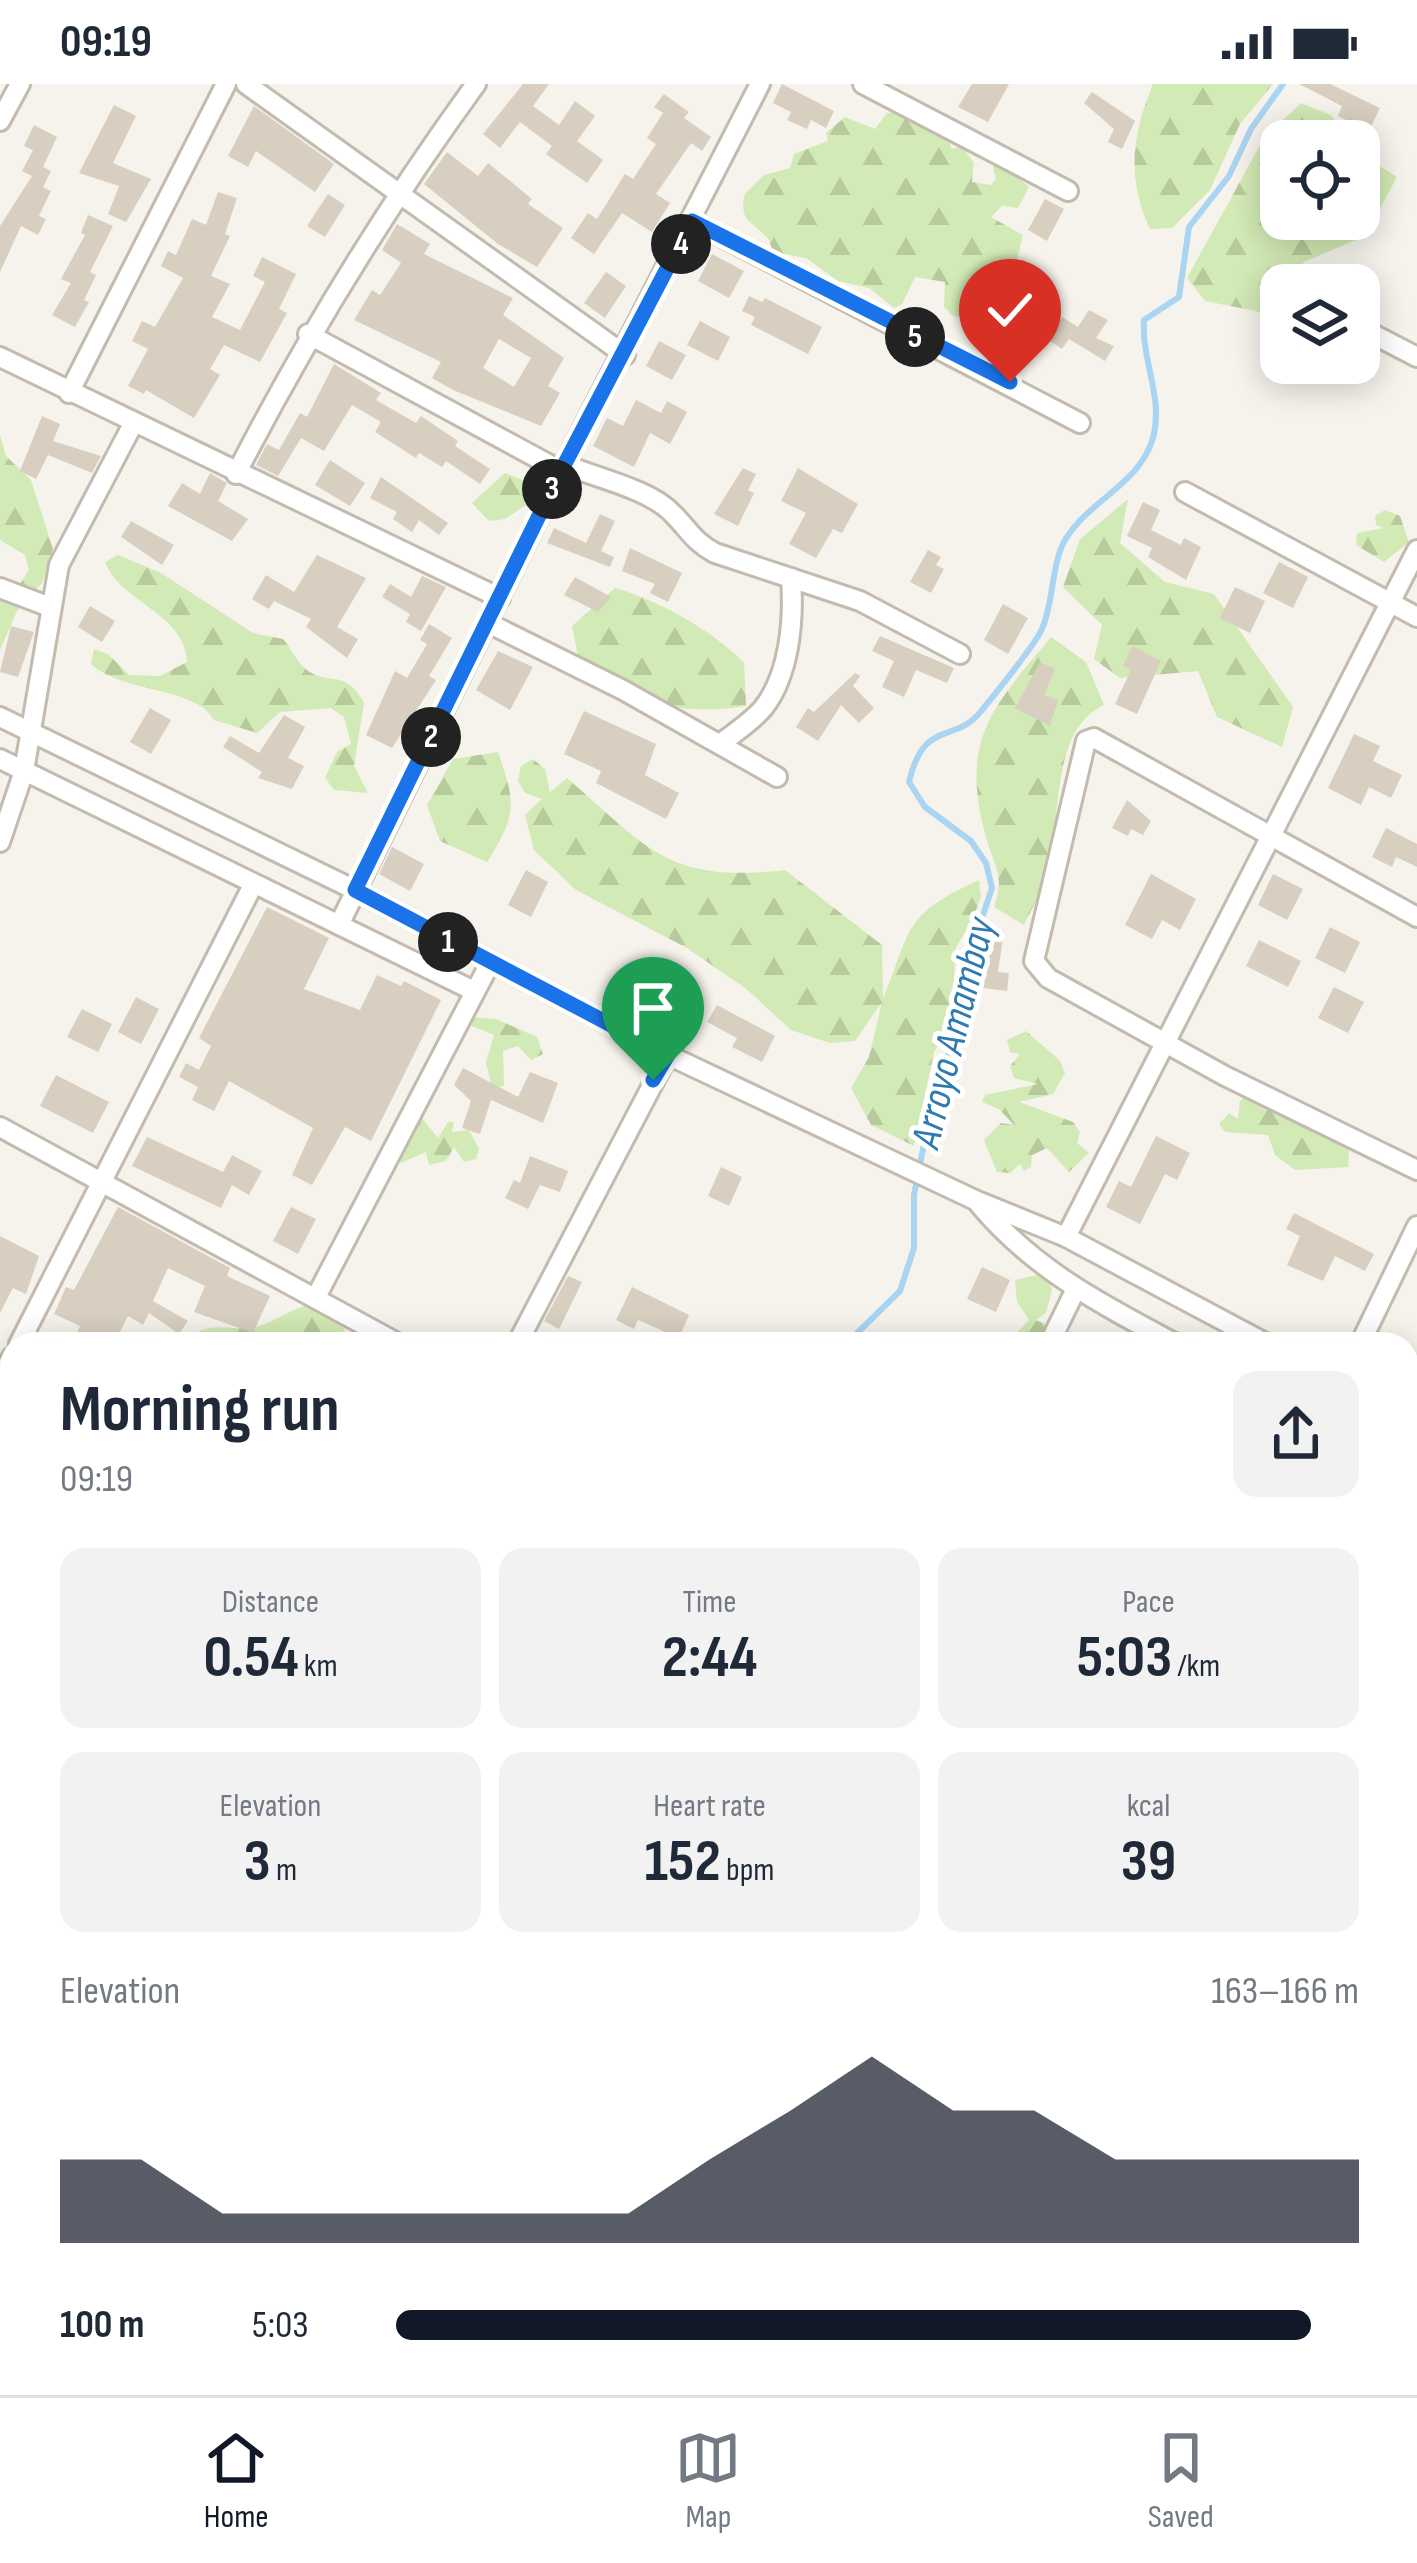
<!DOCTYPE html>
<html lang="en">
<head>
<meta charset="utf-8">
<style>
	:root { --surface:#fff; --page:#f2f2f3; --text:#1f2937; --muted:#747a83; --line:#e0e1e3; --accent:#111827 }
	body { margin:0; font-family:"Sofia Sans Condensed",sans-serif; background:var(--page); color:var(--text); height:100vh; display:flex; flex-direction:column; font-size:45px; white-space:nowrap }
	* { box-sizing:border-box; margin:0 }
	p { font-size:39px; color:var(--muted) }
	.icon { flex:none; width:66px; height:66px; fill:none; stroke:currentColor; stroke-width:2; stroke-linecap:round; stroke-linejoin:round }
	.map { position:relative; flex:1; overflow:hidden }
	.drawer { position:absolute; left:0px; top:1248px; width:1419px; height:1065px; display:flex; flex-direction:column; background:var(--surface); border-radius:36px 36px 0 0; box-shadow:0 6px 30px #0003 }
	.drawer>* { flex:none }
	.controls { position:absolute; left:1260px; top:36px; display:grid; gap:24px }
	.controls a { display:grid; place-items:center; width:120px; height:120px; border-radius:24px; background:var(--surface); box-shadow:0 6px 30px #0003; font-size:60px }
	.pin { position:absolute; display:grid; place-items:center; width:102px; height:102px; color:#fff; margin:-123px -51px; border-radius:50% 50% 50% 0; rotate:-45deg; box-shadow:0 0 12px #0007 }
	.pin .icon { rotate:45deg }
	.km { position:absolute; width:60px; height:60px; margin:-30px; border-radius:50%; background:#222; color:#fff; font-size:33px; line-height:60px; text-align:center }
	.round { display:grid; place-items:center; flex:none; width:126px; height:126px; border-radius:24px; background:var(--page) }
	.overview { display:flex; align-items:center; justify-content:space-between; height:204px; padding:0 60px }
	h1 { font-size:66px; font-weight:700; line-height:90px }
	.figures { display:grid; grid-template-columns:repeat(3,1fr); gap:18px; height:204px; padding:12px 60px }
	.figures div { display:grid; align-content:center; border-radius:24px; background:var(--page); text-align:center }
	.figures b { font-size:60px; font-weight:700 }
	.figures small { font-size:33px; font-weight:400 }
	.figures p { font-size:33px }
	.chart { height:336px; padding:24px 60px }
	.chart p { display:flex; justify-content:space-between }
	.chart svg { width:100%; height:216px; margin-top:12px; fill:var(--accent); opacity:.7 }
	ul { padding:0 60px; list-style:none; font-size:39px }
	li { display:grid; grid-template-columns:192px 144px 1fr; align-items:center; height:90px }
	li i { height:30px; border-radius:15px; background:var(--accent) }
	.status { display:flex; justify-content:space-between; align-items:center; height:84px; padding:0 60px; background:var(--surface); direction:ltr }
	.status svg { height:33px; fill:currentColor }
	.tab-bar { display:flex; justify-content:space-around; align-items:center; height:168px; border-top:3px solid var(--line); background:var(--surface); font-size:33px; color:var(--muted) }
	.tab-bar a { display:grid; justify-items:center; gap:6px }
	.tab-bar .selected { color:var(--accent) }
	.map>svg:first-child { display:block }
	.forest { fill:url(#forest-firs) }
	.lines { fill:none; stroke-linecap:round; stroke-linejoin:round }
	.stream { stroke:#a9d4f2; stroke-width:6 }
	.building { fill:#d8cfc1; fill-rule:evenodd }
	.lane-casing { stroke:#c2bbae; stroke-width:15 }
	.street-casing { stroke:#c2bbae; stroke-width:24 }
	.lane { stroke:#fff; stroke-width:9 }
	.street { stroke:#fff; stroke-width:18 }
	.route-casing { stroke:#fff; stroke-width:24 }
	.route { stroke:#1a73e8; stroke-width:15 }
	.labels { text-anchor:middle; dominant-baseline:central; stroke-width:10; stroke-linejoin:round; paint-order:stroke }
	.water-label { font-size:42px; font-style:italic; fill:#2e7ab2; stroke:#fff }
</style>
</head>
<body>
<div class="status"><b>09:19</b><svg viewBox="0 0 49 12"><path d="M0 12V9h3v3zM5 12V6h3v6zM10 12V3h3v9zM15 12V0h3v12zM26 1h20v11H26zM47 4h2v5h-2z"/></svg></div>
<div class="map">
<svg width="1417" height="2311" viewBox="0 0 1417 2311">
	<defs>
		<pattern id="forest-firs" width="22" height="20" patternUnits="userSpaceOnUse" patternTransform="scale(3)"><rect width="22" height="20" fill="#d2eab5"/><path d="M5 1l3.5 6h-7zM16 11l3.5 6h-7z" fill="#b6ca9c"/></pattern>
	</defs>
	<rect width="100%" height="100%" fill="#f6f3ec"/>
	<g class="forest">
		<path d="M1153 0H1273L1240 40 1210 106 1172 144 1150 145C1126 93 1132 51 1153 0Z"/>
		<path d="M1301 19 1331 31 1350 57H1281V135H1359V69L1397 93 1365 152 1304 178 1260 228 1205 217 1187 194 1264 54Z"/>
		<path d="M923 26 941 38 952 65 962 62 974 79 972 98 991 101 996 95 993 82 1006 67 1023 85V98L1029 103 1018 124 1002 122 991 133 1023 151 1013 193 997 198 988 235 953 232 944 223 945 198 915 193 902 220 894 224 869 204 838 197 806 174 773 168 769 156C756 140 737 136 745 110L764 91 790 84 794 70 828 57 826 49 845 33 875 45 887 29Z"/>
		<path d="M0 351 6 372 31 396 53 465 42 499 17 527 0 566V497L18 503 29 486 25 471 0 456Z"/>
		<path d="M505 389 533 400 534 416 505 435 489 437 472 419Z"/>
		<path d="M1128 415 1120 459 1165 498 1214 510 1293 623 1282 663 1217 633 1198 587 1120 594 1094 575 1102 541 1063 503 1080 455Z"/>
		<path d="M1385 426 1400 432 1409 458 1384 478 1356 461 1357 449 1384 444 1376 441 1375 432Z"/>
		<path d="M118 471 161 489 253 549 283 555C292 565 297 579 307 586 330 603 343 583 364 618L354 682 368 709 334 706 325 694 337 668 351 660 344 633 331 624 280 628 257 649 214 636C195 602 124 610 91 580L94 565 108 570 129 591 160 592 187 578C185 529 121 519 105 478Z"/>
		<path d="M615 504C660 517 712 546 744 579L746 622C675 633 638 617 579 578L572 542Z"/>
		<path d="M1051 553 1086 578 1104 621C1049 646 1062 737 1048 787 1043 806 1032 824 1024 841L994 823C1005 790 995 785 986 753 959 656 992 624 1051 553Z"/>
		<path d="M498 668C516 720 517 731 487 778L440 757 427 721 453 675Z"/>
		<path d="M533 675 545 685 550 708 567 694C650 766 668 799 785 786L882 861 883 915C913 843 901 832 979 796L981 812 973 835 956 863 951 940 934 968 914 1062 871 1041 851 1004 869 973 882 918 855 957 830 959 791 946 745 904 687 864 576 806 534 766 525 731 542 715 525 709 518 697 521 682Z"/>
		<path d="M471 933 496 935 537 953 543 970 531 976 518 962 503 967 504 1002 492 1004 486 978 494 951 467 940Z"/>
		<path d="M1026 947 1060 977 1065 989 1053 1010 1019 1018 1073 1038 1080 1048 1077 1059 1089 1069 1069 1088 1047 1064 1032 1071 1031 1083 1024 1087 1020 1080 1010 1089 997 1088 984 1056 1001 1039 1014 1041 999 1025 982 1018 985 1011 1038 1000 1014 994 1010 982 1020 970 1010 968 1007 956Z"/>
		<path d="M1247 1009 1350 1053 1348 1083 1295 1086 1275 1071 1268 1051 1225 1048 1219 1040 1229 1029 1238 1035 1240 1017Z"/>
		<path d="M414 1033 422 1034 438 1054 448 1038H454L452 1048 469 1046 479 1065 476 1075 464 1078 454 1063 446 1077 429 1081 426 1068 401 1079 397 1072Z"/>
		<path d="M1037 1191 1048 1195 1052 1206 1046 1229 1035 1236 1046 1240 1040 1260 1018 1259V1247L1029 1236 1017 1218 1015 1196Z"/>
		<path d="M311 1220 345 1245 335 1260H180C215 1229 232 1253 265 1240 281 1233 294 1224 311 1220Z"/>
		<path d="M3 1825H12V1978L0 1964Z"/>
	</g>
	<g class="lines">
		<g class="stream">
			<path d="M846 1260 900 1207 914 1164V1111L933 1014 966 922V882L992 804 986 779 971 757 925 723 909 698C924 633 956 661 982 626 995 610 1035 560 1042 545 1054 518 1051 481 1065 456 1090 415 1139 401 1153 354 1164 313 1141 276 1144 236L1179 213 1189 143 1229 92 1251 45 1283 0"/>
			<path d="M1407 2094 1417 2070"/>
			<path d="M1323 2301 1327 2311"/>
		</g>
	</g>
	<g class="building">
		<path d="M523 0H549L533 22 559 41 575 17 595 32 577 57 603 76 587 99 546 70 552 62 520 38 500 64 483 50Z"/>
		<path d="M782 0 834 27 826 44 811 36 807 45 787 36 791 28 773 19Z"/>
		<path d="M972 0H1009L988 38 958 23Z"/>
		<path d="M1299 0H1330L1380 24 1369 47 1338 32 1342 22Z"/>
		<path d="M1092 8 1135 37 1122 65 1108 58 1114 45 1084 19Z"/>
		<path d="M664 10 689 28 684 34 711 53 702 67 691 59 656 110 670 119 652 148 622 129 594 170 571 154 588 129 597 135 625 90 633 95 656 60 647 54 663 29 654 23Z"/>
		<path d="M114 21 136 32 113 79 151 95 126 138 108 130 119 102 79 89Z"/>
		<path d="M254 22 334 80 315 108 256 67 248 83 228 72Z"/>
		<path d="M34 41 57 53 43 83 51 87 43 103 51 107 39 132 46 135 38 151 21 142 0 188V142L32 92 22 87 33 66 24 62Z"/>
		<path d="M447 68 478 92 488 79 532 115 528 120 563 144 537 183 498 160 424 100Z"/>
		<path d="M218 108 237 114 225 150 230 152 211 192 230 200 212 233 240 246 265 198 253 192 262 173 296 190 279 225 287 229 260 278 224 261 210 285 220 291 194 334 146 306 144 310 128 302 148 265 132 257 142 237 155 243 183 194 161 182 168 167 176 171 192 135 206 141Z"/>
		<path d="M328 110 345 121 325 153 307 142Z"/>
		<path d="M1045 115 1064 125 1047 157 1028 146Z"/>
		<path d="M88 131 113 142 90 188 96 191 84 216 89 218 75 243 52 231 71 199 61 195 85 151 81 149Z"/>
		<path d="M397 140 430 160 424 170 513 214 503 231 564 274 548 302 560 309 541 342 453 306 432 294 441 278 354 236 372 206 380 211 401 179 382 166ZM499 255 531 274 514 303 483 284Z"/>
		<path d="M712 170 744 187 729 214 698 197Z"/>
		<path d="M606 188 626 202 605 234 584 219Z"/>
		<path d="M749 212 762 218 765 214 822 243 808 270 751 241 755 233 742 227Z"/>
		<path d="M1089 226 1108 236 1096 254 1114 262 1105 277 1069 255 1062 265 1047 255 1062 233 1078 243Z"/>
		<path d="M700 237 730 253 718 277 687 261Z"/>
		<path d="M659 257 686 271 672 296 646 282Z"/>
		<path d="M334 280 381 309 376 316 416 339 421 332 458 357 455 362 490 385 480 400 446 377 442 383 419 369 416 374 375 348 381 338 352 321 324 367 301 354 278 392 256 381 267 360 279 366 300 329 307 333Z"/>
		<path d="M636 316 661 329 667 317 687 328 670 360 650 349 634 383 593 362 607 334 623 342Z"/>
		<path d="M42 332 60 340 53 357 101 372 92 389 48 371 36 395 20 387Z"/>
		<path d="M330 376 365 399 350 422 315 401Z"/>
		<path d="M743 384 756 390 748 406 754 409 738 442 714 430Z"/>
		<path d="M798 384 858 420 842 449 833 445 816 474 789 460 806 429 781 417Z"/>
		<path d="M210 389 227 399 218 417 248 435 232 457 168 422 182 399 200 410Z"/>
		<path d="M381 393 448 439 439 451 419 436 412 448 393 435 397 428 370 414Z"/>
		<path d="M1143 418 1160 426 1151 446 1181 461 1184 454 1201 463 1186 496 1148 473 1152 464 1127 452Z"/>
		<path d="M600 430 615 437 601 467 614 473 610 483 547 459 554 444 586 459Z"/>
		<path d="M131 437 174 461 162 481 121 453Z"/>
		<path d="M630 464 682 489 668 518 650 509 655 500 622 487Z"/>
		<path d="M928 466 941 473 936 481 944 485 931 509 910 498Z"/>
		<path d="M317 471 366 494 337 543 358 555 347 574 306 543 311 535 274 517 269 525 252 515 266 491 294 508Z"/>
		<path d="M1279 478 1308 493 1293 524 1263 509Z"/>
		<path d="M422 492 446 503 421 547 406 538 410 530 382 513 390 500 411 513Z"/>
		<path d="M575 493 611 513 598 528 564 511Z"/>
		<path d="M1235 503 1265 517 1250 549 1220 534Z"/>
		<path d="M1003 520 1028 534 1008 570 984 556Z"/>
		<path d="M90 522 115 537 102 558 78 543Z"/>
		<path d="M429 540 452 554 429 592 436 596 392 664 366 651 395 587 407 594 427 560 420 556Z"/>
		<path d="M11 542 34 548 18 593 0 588Z"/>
		<path d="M880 552 954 584 947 599 916 586 904 613 882 603 894 577 872 567Z"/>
		<path d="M1133 562 1161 577 1137 630 1115 620 1131 586 1123 581Z"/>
		<path d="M498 567 533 583 510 626 476 606Z"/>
		<path d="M1040 578 1055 585 1044 611 1058 616 1050 642 1015 624Z"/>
		<path d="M855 589 860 592 853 602 874 624 859 639 841 621 818 657 796 643 808 624 814 628Z"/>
		<path d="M150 624 171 636 151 670 130 658Z"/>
		<path d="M584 627 656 660 645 691 679 709 666 735 596 699 601 687 564 670Z"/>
		<path d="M284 631 305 643 288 674 304 682 292 705 258 694 262 688 223 663 230 652 259 669Z"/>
		<path d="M1354 650 1380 662 1373 677 1402 691 1391 714 1369 703 1361 721 1328 704Z"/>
		<path d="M1127 716 1151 737 1143 751 1131 745 1128 752 1112 744Z"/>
		<path d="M1386 744 1417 760V783L1396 773 1392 783 1372 773Z"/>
		<path d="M392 763 424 780 410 807 379 790Z"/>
		<path d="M526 786 548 798 531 833 508 821Z"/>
		<path d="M1151 790 1196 815 1180 846 1162 836 1152 855 1125 841Z"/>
		<path d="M1273 790 1303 805 1287 836 1258 821Z"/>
		<path d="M267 823 329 854 304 905 360 926 377 891 401 902 404 897 441 916 371 1057 345 1043 312 1101 292 1091 313 1044 229 997 214 1027 192 1016 198 1003 179 993 186 979 199 986 211 962 199 954Z"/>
		<path d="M1330 843 1360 858 1345 889 1315 874Z"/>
		<path d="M989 844 1004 847 998 888 1009 889 1007 907 976 903Z"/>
		<path d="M1259 856 1301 877 1288 903 1246 882Z"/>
		<path d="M652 879 678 892 665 919 639 906Z"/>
		<path d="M1334 903 1364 918 1348 949 1318 934Z"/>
		<path d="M136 913 159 925 141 960 118 948Z"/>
		<path d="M717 921 775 952 762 978 732 963 737 954 707 938Z"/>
		<path d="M82 925 112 940 98 968 67 953Z"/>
		<path d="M463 984 518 1013 530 988 558 999 543 1039 491 1016 480 1050 462 1044 471 1017 454 1001Z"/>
		<path d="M56 991 109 1018 93 1049 40 1022Z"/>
		<path d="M1156 1052 1190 1069 1177 1096 1165 1090 1140 1140 1106 1123 1119 1097 1131 1103Z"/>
		<path d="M147 1053 223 1088 232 1071 262 1087 249 1111 232 1101 221 1124 132 1082Z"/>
		<path d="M530 1072 568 1087 560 1108 540 1101 528 1125 505 1114 514 1096 520 1099Z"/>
		<path d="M721 1083 742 1093 729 1122 708 1112Z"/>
		<path d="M118 1123 230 1184 227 1192 270 1212 253 1249 194 1228 205 1202 168 1184 153 1217 188 1237 179 1250 149 1229 143 1241 128 1232 114 1260H72L80 1242 54 1230 66 1203 74 1206Z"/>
		<path d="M291 1123 316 1135 298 1170 273 1157Z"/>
		<path d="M1294 1129 1374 1170 1365 1187 1335 1172 1323 1197 1287 1181 1300 1152 1286 1145Z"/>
		<path d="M0 1152 39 1172 26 1210 13 1204 0 1229Z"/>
		<path d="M982 1183 1010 1196 996 1228 967 1215Z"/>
		<path d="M568 1192 582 1198 559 1245 544 1237Z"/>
		<path d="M632 1203 689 1231 679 1254 638 1236 634 1245 616 1236Z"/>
	</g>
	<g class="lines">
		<g class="lane-casing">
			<path id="lane" d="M1407 1856 1417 1857"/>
		</g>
		<g class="street-casing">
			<g id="street">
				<path d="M246 0 625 271"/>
				<path d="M863 0 1068 107"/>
				<path d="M0 37 20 0"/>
				<path d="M692 137 1080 339"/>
				<path d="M1359 243 1417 273"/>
				<path d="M308 250 561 387"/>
				<path d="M0 273 500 514"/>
				<path d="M69 309 226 0"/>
				<path d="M566 381C596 394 650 405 673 430 689 446 694 458 715 469L860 517 960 570"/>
				<path d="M236 390C307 252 385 125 476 0"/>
				<path d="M1185 408 1417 533"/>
				<path d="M0 504 50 523"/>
				<path d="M488 539 623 606 777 693"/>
				<path d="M0 633 355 806 668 971 975 1116 1066 1153 1267 1260"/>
				<path d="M720 660C734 649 753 637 764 623 790 589 794 535 791 494"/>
				<path d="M0 675 474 907"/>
				<path d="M0 758 24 687 59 481 133 340"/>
				<path d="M1417 833 1094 654 1086 657 1034 877 1048 894 1225 992 1417 1086"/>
				<path d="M339 841 561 387 760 0"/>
				<path d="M0 1043 399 1260"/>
				<path d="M979 1120C1033 1185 1102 1221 1176 1260"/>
				<path d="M1066 1153 1417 466"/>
				<path d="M316 1213 489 881"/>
				<path d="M19 1260 253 801"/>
				<path d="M517 1260 668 971"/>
				<path d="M1049 1260 1075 1207"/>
				<path d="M1360 1260 1417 1142"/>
				<path d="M0 1295 12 1273"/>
				<path d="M1407 1334 1417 1339"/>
				<path d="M1407 1367 1417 1372"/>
				<path d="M0 1452 12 1459"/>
				<path d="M0 1781 12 1733"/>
				<path d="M0 1793 12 1799"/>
				<path d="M0 2149 12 2155"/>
				<path d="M330 2301 345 2311"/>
				<path d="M91 2311 95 2301"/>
				<path d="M726 2311 730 2301"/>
				<path d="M1014 2311V2301"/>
				<path d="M1407 2311 1417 2301"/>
			</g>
		</g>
		<use href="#lane" class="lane"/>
		<use href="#street" class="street"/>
	</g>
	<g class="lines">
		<g class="route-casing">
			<path id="route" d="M653 996 668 971 355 806 561 387 692 137 1010 298"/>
		</g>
		<use href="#route" class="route"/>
	</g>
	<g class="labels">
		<g class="water-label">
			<text transform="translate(954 949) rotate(-76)">Arroyo Amambay</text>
		</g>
	</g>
</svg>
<div class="controls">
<a><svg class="icon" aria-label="locate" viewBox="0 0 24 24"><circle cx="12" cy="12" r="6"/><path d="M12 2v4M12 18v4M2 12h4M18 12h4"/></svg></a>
<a><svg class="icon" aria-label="layers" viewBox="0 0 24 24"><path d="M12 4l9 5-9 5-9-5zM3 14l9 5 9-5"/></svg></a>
</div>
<div class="pin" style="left:653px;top:996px;background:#1e9e55"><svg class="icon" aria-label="arrive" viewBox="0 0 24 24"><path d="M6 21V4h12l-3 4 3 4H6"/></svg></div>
<div class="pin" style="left:1010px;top:298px;background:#d93025"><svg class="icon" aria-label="check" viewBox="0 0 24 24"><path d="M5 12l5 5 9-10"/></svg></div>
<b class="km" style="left:448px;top:858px">1</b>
<b class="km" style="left:431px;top:653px">2</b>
<b class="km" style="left:552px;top:405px">3</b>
<b class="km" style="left:681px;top:160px">4</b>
<b class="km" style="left:915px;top:253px">5</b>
<section class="drawer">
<div class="overview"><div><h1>Morning run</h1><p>09:19</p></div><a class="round"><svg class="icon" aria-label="share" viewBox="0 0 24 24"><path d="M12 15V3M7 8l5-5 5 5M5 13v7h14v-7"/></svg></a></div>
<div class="figures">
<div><p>Distance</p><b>0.54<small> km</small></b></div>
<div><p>Time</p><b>2:44</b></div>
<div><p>Pace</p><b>5:03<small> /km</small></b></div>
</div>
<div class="figures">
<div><p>Elevation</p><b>3<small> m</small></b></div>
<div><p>Heart rate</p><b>152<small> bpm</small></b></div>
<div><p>kcal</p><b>39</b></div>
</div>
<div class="chart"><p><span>Elevation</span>163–166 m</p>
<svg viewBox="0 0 160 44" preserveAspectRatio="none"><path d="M0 44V27L10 27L20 38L30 38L40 38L50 38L60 38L70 38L80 27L90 17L100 6L110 17L120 17L130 27L140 27L150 27L160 27V44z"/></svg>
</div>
<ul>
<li><b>100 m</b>5:03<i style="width:95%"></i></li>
</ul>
</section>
</div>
<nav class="tab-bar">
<a class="selected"><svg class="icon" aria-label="home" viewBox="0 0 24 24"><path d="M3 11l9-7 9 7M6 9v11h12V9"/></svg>Home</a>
<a><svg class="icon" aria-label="map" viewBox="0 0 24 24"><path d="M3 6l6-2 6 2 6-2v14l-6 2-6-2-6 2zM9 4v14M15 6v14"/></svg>Map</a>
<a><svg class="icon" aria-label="saved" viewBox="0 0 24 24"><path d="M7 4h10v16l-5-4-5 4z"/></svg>Saved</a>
</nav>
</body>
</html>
